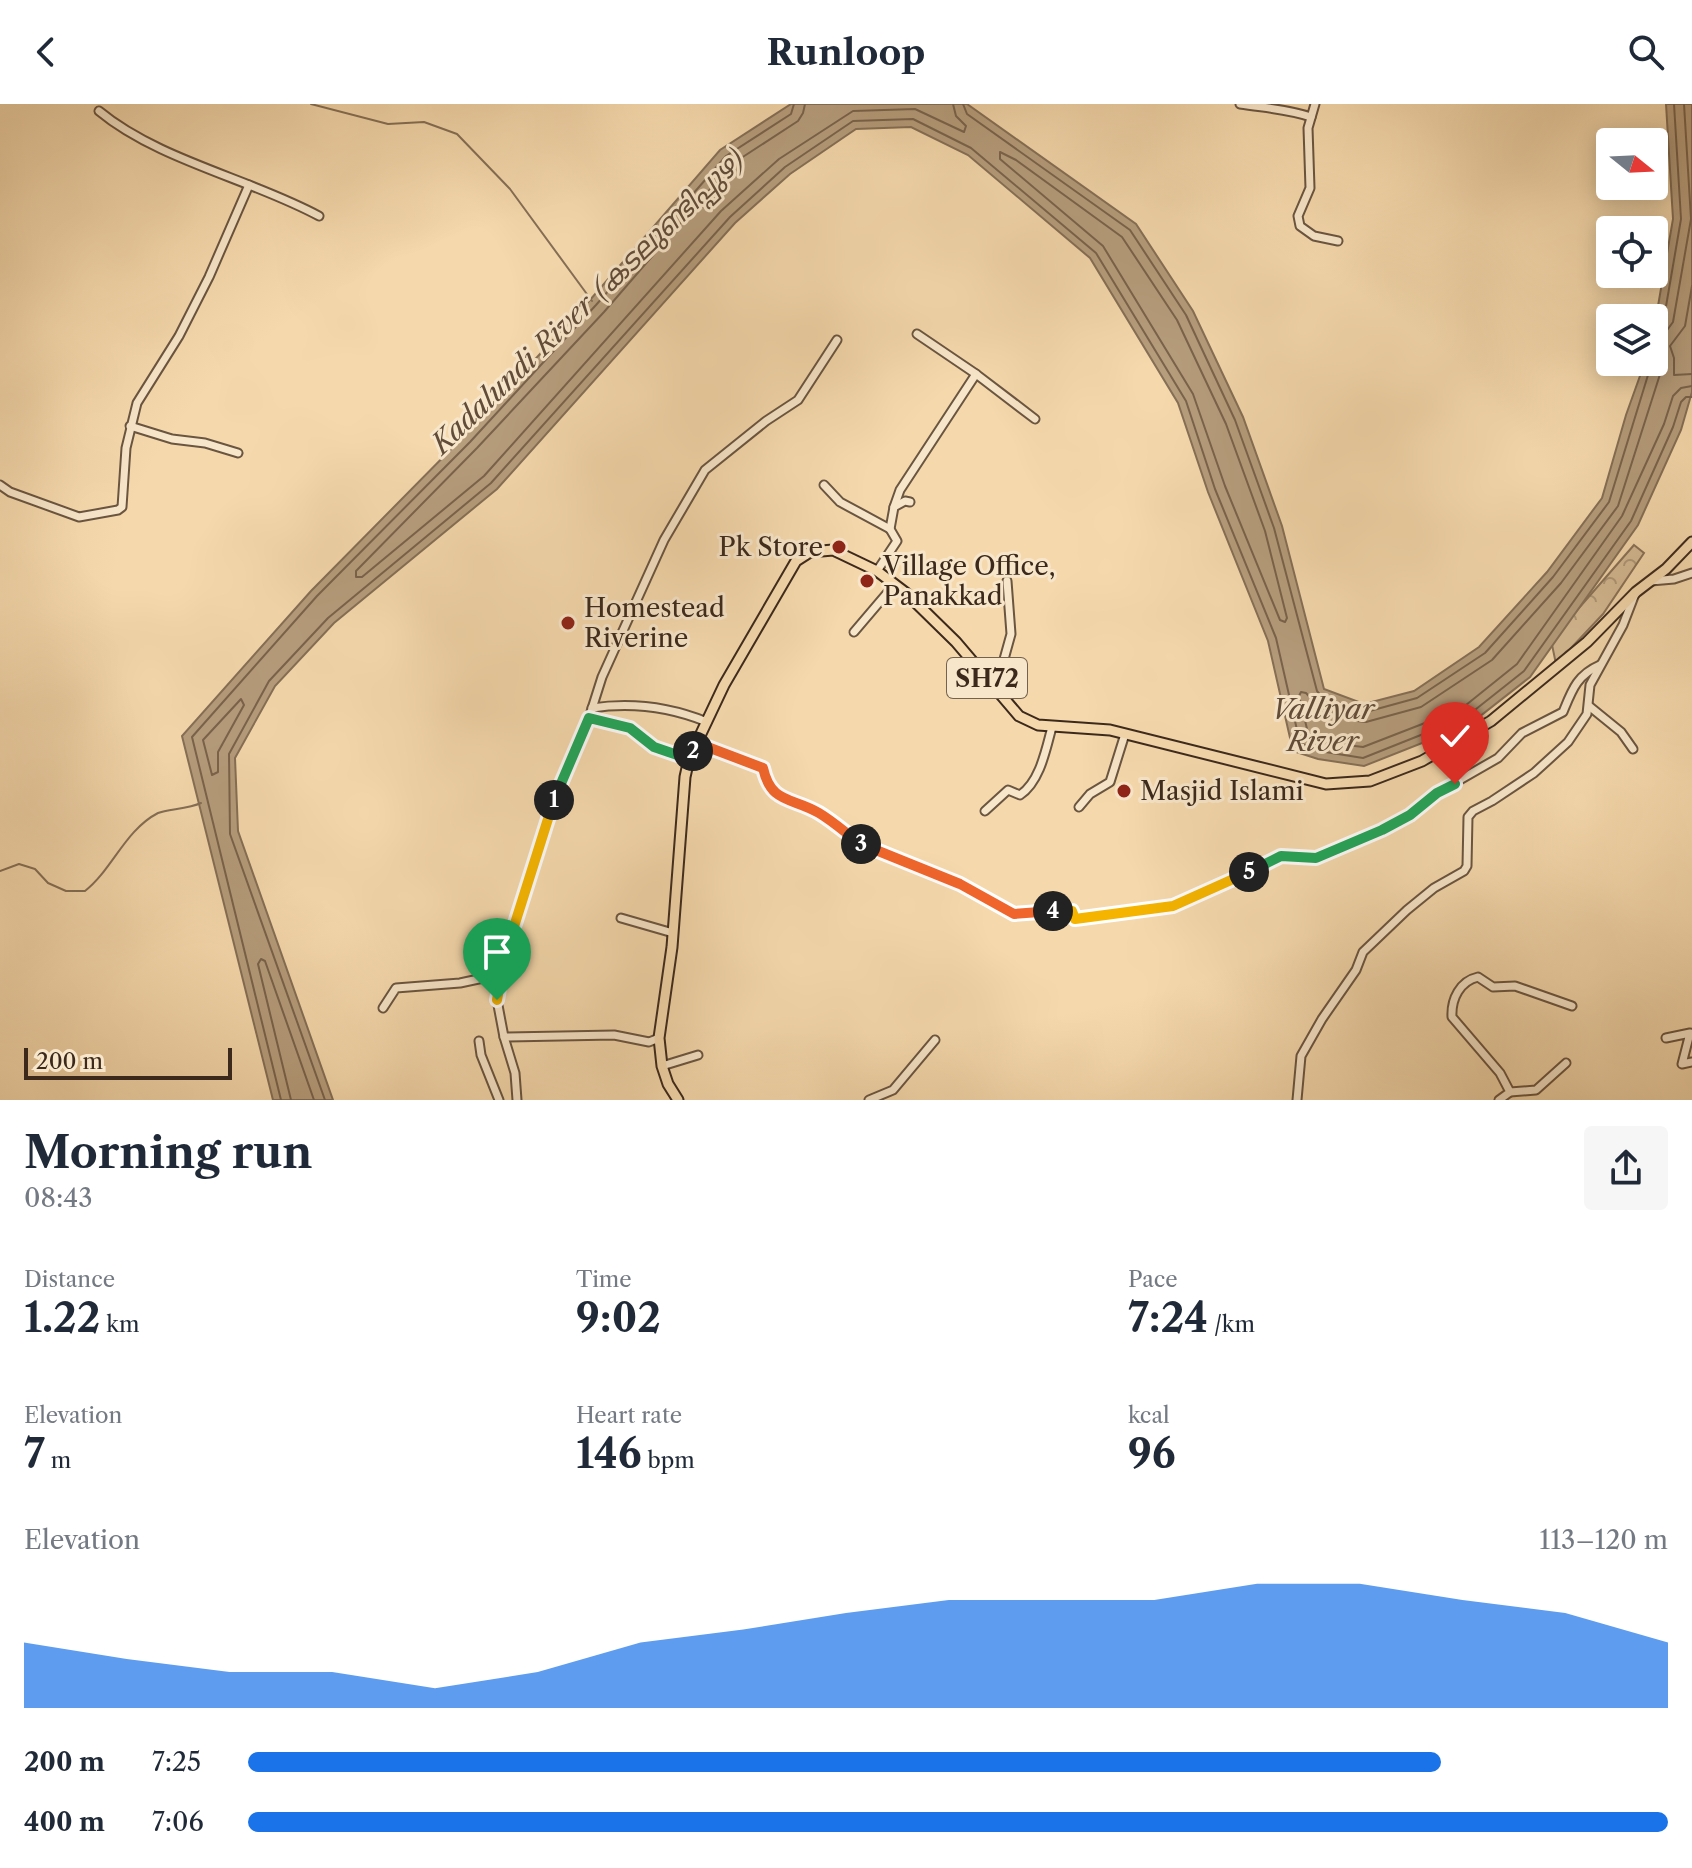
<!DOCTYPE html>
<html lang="en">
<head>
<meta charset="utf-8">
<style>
	:root { --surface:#fff; --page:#f6f6f7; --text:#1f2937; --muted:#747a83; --accent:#1a73e8 }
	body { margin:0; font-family:"Libre Caslon Text","Noto Sans Malayalam",serif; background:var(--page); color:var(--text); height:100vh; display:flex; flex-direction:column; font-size:30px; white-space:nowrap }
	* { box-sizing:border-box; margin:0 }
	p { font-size:26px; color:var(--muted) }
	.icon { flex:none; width:44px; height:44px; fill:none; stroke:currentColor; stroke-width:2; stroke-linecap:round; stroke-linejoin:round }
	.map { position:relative; height:996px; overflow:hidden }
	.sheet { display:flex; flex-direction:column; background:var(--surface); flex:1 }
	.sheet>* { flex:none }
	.needle { width:52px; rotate:108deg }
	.tools { position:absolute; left:1596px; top:24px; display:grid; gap:16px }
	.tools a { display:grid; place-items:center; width:72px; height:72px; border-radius:8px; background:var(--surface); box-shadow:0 4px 20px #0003; font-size:40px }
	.scale { position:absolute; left:24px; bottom:20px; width:208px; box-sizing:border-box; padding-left:8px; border:4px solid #3c291c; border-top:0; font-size:22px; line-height:28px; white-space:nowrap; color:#3c291c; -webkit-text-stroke:6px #f8e6ca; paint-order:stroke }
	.pin { position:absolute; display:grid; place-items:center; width:68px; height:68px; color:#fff; margin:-82px -34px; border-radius:50% 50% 50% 0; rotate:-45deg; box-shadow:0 0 8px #0007 }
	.pin .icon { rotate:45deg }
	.km { position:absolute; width:40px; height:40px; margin:-20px; border-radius:50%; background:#222; color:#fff; font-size:22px; line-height:40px; text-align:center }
	.round { display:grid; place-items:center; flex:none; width:84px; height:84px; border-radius:8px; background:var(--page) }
	.head { display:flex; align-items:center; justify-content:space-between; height:136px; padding:0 24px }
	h1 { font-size:44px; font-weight:700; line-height:60px }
	.metrics { display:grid; grid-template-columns:repeat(3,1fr); gap:12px; height:136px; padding:8px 24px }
	.metrics div { display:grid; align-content:center }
	.metrics b { font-size:40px; font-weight:700 }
	.metrics small { font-size:22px; font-weight:400 }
	.metrics p { font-size:22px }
	.chart { height:224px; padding:16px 24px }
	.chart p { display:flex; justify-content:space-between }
	.chart svg { width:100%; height:144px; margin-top:8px; fill:var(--accent); opacity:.7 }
	ul { padding:0 24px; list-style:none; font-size:26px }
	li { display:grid; grid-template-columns:128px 96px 1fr; align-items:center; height:60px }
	li i { height:20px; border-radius:10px; background:var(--accent) }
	header { display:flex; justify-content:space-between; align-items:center; height:104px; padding:0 24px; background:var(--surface); font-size:36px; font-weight:700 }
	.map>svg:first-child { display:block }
	.park { fill:url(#park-crowns); stroke:#897258; stroke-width:2 }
	.water { fill:#b69d7c; stroke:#856f56; stroke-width:2 }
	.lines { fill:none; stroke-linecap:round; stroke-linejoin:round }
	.shore { stroke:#79634c; stroke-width:2 }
	.stream { stroke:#856f56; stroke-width:2 }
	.minor-casing { stroke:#6a5540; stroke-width:11 }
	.major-casing { stroke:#3c291c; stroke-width:13 }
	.minor { stroke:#f8e6ca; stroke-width:7 }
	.major { stroke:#f5d9ad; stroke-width:9 }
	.split-1-casing { stroke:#fff; stroke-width:16 }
	.split-2-casing { stroke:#fff; stroke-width:16 }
	.split-3-casing { stroke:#fff; stroke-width:16 }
	.split-4-casing { stroke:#fff; stroke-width:16 }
	.split-5-casing { stroke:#fff; stroke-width:16 }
	.split-6-casing { stroke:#fff; stroke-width:16 }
	.split-1 { stroke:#f5b400; stroke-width:10 }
	.split-2 { stroke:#22a559; stroke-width:10 }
	.split-3 { stroke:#f0652b; stroke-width:10 }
	.split-4 { stroke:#f0652b; stroke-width:10 }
	.split-5 { stroke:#f5b400; stroke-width:10 }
	.split-6 { stroke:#22a559; stroke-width:10 }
	.poi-dot { fill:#8f2418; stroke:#f8e6ca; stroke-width:3 }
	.labels { text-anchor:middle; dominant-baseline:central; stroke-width:6; stroke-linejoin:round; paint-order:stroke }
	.shield { fill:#f8e6ca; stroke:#746250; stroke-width:2 }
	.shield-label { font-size:24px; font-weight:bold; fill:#3c291c }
	.poi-label { font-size:26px; fill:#3c291c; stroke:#f8e6ca; text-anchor:start }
	.water-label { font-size:28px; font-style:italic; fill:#614c39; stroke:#f8e6ca }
</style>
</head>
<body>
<header><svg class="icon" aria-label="back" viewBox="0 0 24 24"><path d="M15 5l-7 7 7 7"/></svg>Runloop<svg class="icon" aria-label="search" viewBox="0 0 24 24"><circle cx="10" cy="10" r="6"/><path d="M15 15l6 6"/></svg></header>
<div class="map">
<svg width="1692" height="996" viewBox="0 0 1692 996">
	<defs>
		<pattern id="park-crowns" width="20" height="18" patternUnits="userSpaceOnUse" patternTransform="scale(2)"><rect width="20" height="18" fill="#d6bb94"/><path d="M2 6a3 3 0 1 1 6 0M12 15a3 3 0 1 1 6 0" fill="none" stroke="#af9878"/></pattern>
	</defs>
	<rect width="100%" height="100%" fill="#f5d9ad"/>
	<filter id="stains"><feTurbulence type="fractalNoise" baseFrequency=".0025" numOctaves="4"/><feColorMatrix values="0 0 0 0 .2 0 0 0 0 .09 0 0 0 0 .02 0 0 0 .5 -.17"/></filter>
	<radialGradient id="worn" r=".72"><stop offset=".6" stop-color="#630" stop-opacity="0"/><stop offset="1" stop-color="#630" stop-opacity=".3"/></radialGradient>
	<path class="park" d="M1634 441 1644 449 1603 510 1556 560 1551 536Z"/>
	<path class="water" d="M791 0H967L1136 120 1193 207 1243 313 1282 422 1324 585 1364 600 1414 587 1479 543 1547 468 1602 394 1626 311 1645 258H1654V225L1673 115 1666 0H1692V288L1681 326 1638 421 1530 573 1470 620 1364 662 1318 655 1293 647 1268 537 1208 388 1178 299 1090 154 968 51 911 23 856 25 790 70 735 119 497 385 334 519 275 582 235 654 238 727 333 996H273L182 632 311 487 464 332 590 196 720 46Z"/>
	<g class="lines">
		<g class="shore">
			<path d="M805 0 803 9 798 17 732 60 604 208 477 344 356 467V473H362L484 372 721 107 779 55 853 7 915 5 964 28 966 22 956 12 953 0"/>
			<path d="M963 0 967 10 1130 126 1186 211 1235 316 1274 424 1317 587 1322 593 1366 608 1417 594 1485 549 1553 473 1609 398 1652 258"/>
			<path d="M1000 48 1016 56 1122 133 1177 216 1226 320 1265 427 1287 514 1285 518 1280 516 1225 382 1193 290 1103 142 1000 55Z"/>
			<path d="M1692 182 1685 222 1670 242 1674 254V271L1692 270"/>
			<path d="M1654 222 1660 220 1664 214 1681 115 1674 0"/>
			<path d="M1654 232 1665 229 1673 218 1691 115 1684 0"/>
			<path d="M1654 244 1661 253 1662 264 1618 402 1561 479 1492 556 1421 603 1366 618 1357 617 1318 602 1306 589 1301 588 1299 592 1309 633 1322 638 1363 643 1461 605 1517 560 1622 412 1664 320 1673 292 1681 284 1692 282"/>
			<path d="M241 595 244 601 218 648V668L212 671 203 636Z"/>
			<path d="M281 996 192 633 317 492 470 338 596 201 726 52 791 10 794 0"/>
			<path d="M291 996 258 860 261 855 265 857 314 996"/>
			<path d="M325 996 230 730 229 650 269 577 328 514 491 379 730 113 785 63 853 17 913 15 971 44 1096 149 1186 297 1215 385 1276 534 1300 639 1319 647 1363 654 1466 613 1524 567 1631 417 1673 323 1681 298 1686 293H1692"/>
		</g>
		<g class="stream">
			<path d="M311 0 388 20 424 18 457 30 510 85 592 197"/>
			<path d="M0 767 19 760 35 765 48 779 66 787H85C112 766 125 726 158 709 167 705 188 705 201 699"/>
		</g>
		<g class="minor-casing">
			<g id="minor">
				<path d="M1240 0C1265 4 1288 5 1311 13"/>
				<path d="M1315 0 1308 24 1310 84 1298 112 1300 122 1314 132 1338 137"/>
				<path d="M99 7C158 56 251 75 319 112"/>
				<path d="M917 230 976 270"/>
				<path d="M130 322 172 335 205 339 238 349"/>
				<path d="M0 381 10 388 79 413 118 406 122 403 126 344 137 299 179 232 209 173 249 81"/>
				<path d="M824 381 840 398 890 425"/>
				<path d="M894 403 900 386 976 270 1035 315"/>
				<path d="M877 467 897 437 890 425 894 403 905 397 910 398"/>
				<path d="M1651 477 1674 475 1692 469"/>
				<path d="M854 528 894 481"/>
				<path d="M996 584 1011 530 1007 477"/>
				<path d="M1589 602 1621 628 1633 645"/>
				<path d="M592 604C632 598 670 603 707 618"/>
				<path d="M697 639 763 664 767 681 777 692 818 708 863 742 960 780 1014 810 1066 806 1072 807 1075 815 1173 802 1281 752 1316 754 1382 726 1410 711 1437 689 1498 654 1522 629 1563 608C1572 586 1577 571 1600 561"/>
				<path d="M689 655 654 643 630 624 589 614 602 573 664 436 705 366 766 317 798 296 837 236"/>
				<path d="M1079 703 1090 690 1110 678 1125 630"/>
				<path d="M985 707 1008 686 1020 691C1040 678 1046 645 1052 623"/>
				<path d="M621 814 673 829"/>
				<path d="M383 904 396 884 460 879 502 870"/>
				<path d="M504 933 614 931 649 938 659 934"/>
				<path d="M1666 934 1690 929 1682 960 1692 958"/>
				<path d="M479 937 481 951 499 996"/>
				<path d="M662 962 698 951"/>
				<path d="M1510 988 1536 986 1566 959"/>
				<path d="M517 996 515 969 504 933 497 896 505 851 550 706 589 614"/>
				<path d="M869 996 893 986 935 936"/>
				<path d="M1297 996 1301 952 1322 915 1356 866 1363 848 1407 806 1434 784 1464 767 1467 762 1468 713 1473 707 1492 697 1534 669 1568 638 1587 610 1590 581 1623 521 1635 490"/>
				<path d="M1499 996 1510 988 1500 969 1452 913C1451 895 1460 877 1478 873L1493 883 1515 882 1572 902"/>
			</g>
		</g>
		<g class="major-casing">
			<path id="major" d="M678 996 668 980 662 962 659 934 672 843 685 673 689 655 724 581 796 457 810 448 833 446 877 467 906 489 956 538 1019 612 1038 621 1110 626 1326 680 1370 677 1422 657 1491 617 1587 538 1636 488 1666 465 1692 438"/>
		</g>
		<use href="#minor" class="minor"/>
		<use href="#major" class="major"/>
	</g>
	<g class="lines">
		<g class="split-1-casing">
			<path id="split-1" d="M497 896 505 851 554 696"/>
		</g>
		<g class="split-2-casing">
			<path id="split-2" d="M554 696 589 614 630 624 654 643 689 655 693 647"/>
		</g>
		<g class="split-3-casing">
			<path id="split-3" d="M693 647 697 639 763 664C771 700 792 693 819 709 834 718 847 730 861 740"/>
		</g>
		<g class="split-4-casing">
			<path id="split-4" d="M861 740 960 780 1014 810 1053 807"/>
		</g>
		<g class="split-5-casing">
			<path id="split-5" d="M1053 807H1072L1075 815 1173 802 1249 768"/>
		</g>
		<g class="split-6-casing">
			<path id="split-6" d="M1249 768 1281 752 1316 754 1382 726 1410 711 1437 689 1455 680"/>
		</g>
		<use href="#split-1" class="split-1"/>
		<use href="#split-2" class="split-2"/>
		<use href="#split-3" class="split-3"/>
		<use href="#split-4" class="split-4"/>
		<use href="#split-5" class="split-5"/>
		<use href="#split-6" class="split-6"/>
	</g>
	<g class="poi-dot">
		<circle cx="839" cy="443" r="8"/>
		<circle cx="867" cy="477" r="8"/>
		<circle cx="568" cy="519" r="8"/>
		<circle cx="1124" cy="687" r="8"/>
	</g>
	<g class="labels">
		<rect class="shield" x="947" y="554" width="80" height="40" rx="6"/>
		<g class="shield-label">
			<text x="987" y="574">SH72</text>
		</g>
		<g class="poi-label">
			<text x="823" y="443" text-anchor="end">Pk Store</text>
			<text x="883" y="462">Village Office,<tspan x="883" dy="30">Panakkad</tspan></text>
			<text x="584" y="504">Homestead<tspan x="584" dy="30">Riverine</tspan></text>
			<text x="1140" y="687">Masjid Islami</text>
		</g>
		<g class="water-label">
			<text transform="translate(588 197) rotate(-44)">Kadalundi River (കടലുണ്ടിപ്പുഴ)</text>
			<text x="1323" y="605">Valliyar<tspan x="1323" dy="32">River</tspan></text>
		</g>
	</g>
	<rect width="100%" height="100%" filter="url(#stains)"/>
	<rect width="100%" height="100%" fill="url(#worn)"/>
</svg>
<div class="tools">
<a><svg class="needle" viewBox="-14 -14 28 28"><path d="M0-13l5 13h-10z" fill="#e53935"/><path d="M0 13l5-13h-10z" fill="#747a83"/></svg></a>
<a><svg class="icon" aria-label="locate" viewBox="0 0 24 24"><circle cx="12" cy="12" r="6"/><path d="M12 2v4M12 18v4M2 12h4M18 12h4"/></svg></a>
<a><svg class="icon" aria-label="layers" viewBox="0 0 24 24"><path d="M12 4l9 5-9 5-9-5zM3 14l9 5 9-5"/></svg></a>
</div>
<div class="scale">200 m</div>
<div class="pin" style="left:497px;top:896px;background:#1e9e55"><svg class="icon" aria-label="arrive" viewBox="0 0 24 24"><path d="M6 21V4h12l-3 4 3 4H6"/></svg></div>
<div class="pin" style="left:1455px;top:680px;background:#d93025"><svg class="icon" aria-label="check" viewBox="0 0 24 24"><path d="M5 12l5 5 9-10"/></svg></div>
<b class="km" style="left:554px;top:696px">1</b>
<b class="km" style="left:693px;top:647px">2</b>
<b class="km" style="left:861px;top:740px">3</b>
<b class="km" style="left:1053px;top:807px">4</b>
<b class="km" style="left:1249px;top:768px">5</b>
</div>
<section class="sheet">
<div class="head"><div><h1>Morning run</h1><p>08:43</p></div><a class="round"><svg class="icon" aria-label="share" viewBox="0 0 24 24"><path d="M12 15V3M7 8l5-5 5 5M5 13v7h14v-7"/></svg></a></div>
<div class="metrics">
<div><p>Distance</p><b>1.22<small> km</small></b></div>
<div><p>Time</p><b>9:02</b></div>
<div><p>Pace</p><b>7:24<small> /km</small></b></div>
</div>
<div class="metrics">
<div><p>Elevation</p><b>7<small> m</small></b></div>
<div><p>Heart rate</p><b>146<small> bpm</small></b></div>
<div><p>kcal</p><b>96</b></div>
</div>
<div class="chart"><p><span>Elevation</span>113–120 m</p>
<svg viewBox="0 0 160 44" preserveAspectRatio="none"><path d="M0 44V24L10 29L20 33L30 33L40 38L50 33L60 24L70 20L80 15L90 11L100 11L110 11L120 6L130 6L140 11L150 15L160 24V44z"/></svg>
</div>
<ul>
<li><b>200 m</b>7:25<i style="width:84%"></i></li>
<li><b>400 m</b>7:06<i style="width:100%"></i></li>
</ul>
</section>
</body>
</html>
